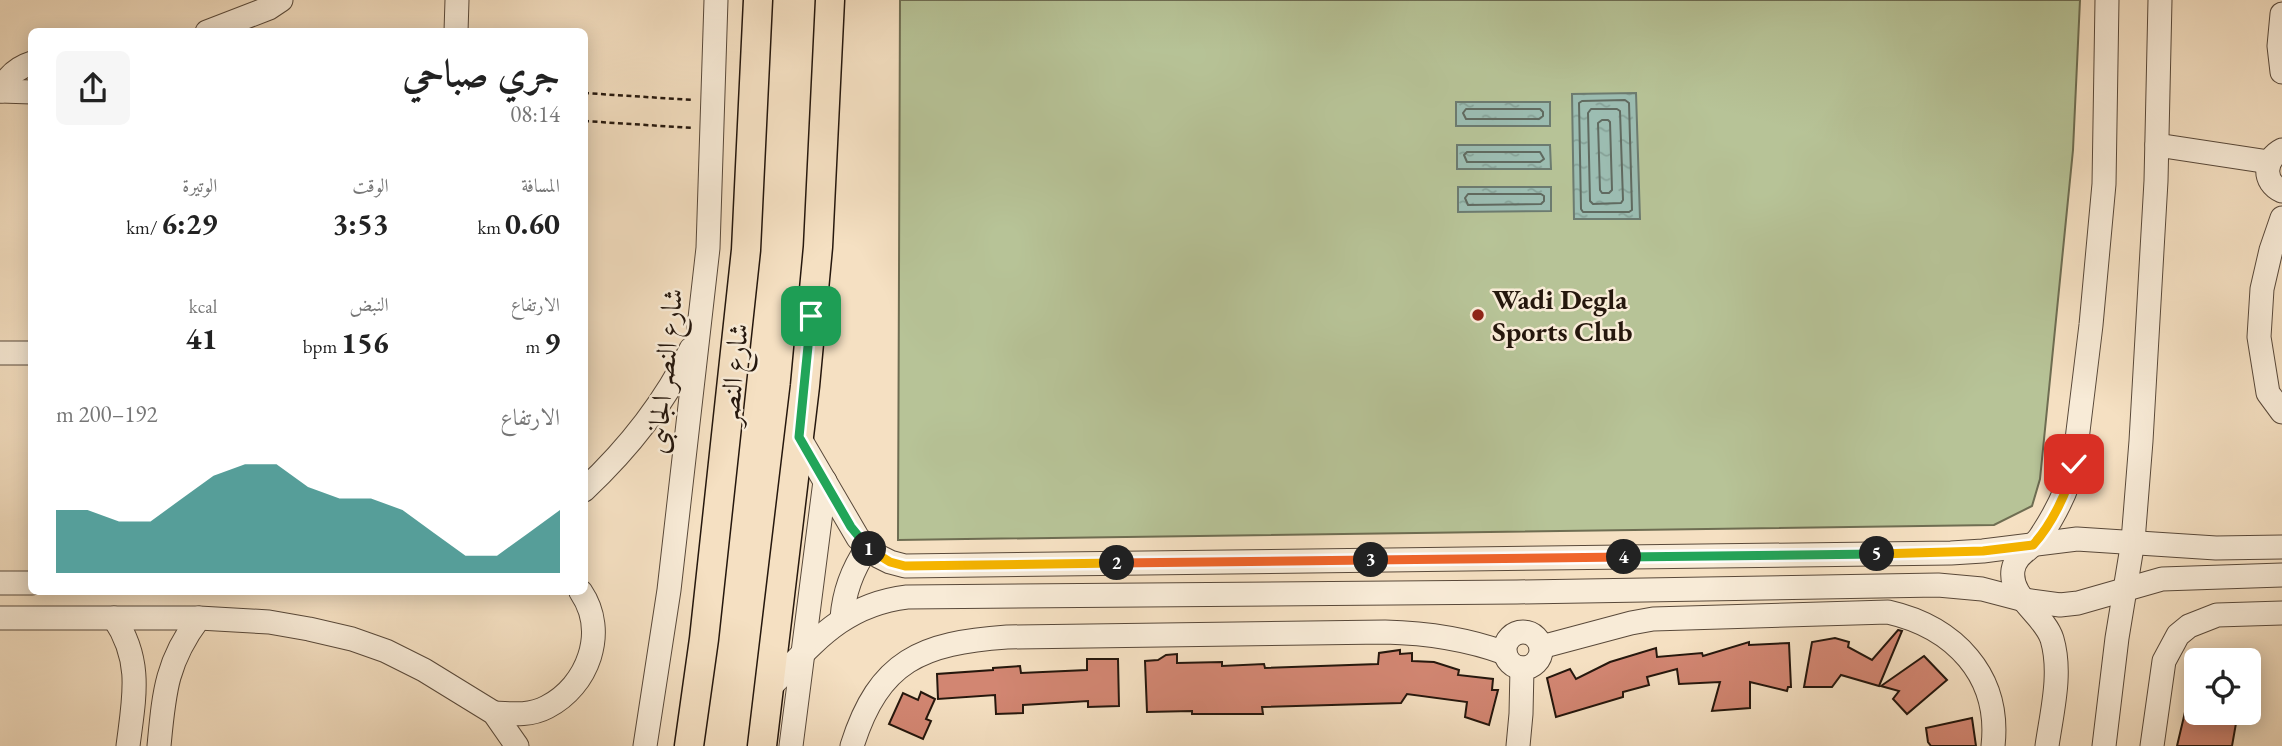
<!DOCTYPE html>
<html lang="ar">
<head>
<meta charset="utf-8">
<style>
	:root { --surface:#fff; --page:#f6f6f6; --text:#222; --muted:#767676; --accent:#0f766e }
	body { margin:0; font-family:"EB Garamond",Amiri,serif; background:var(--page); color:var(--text); direction:rtl; height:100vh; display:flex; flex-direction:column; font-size:26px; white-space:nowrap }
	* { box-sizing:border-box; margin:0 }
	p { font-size:23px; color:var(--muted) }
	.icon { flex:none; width:38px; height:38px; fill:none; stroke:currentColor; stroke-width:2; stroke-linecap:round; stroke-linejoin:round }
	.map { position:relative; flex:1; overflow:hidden; direction:ltr }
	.panel { position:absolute; left:28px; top:28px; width:560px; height:567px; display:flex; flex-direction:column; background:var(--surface); border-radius:10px; box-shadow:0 4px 18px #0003; direction:rtl }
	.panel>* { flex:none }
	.fabs { position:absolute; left:2184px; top:648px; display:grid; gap:14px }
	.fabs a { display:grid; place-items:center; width:77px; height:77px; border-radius:10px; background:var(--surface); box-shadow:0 4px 18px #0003; font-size:35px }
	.pin { position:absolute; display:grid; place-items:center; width:60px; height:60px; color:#fff; margin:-30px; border-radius:14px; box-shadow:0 4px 10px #0006 }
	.km { position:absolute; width:35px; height:35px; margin:-18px; border-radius:50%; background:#222; color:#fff; font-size:19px; line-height:35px; text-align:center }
	.round { display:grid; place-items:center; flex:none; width:74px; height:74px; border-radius:10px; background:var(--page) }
	.summary { display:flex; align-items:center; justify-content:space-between; height:119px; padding:0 28px }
	h1 { font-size:38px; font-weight:700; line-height:52px }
	.metrics { display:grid; grid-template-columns:repeat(3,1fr); gap:10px; height:119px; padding:7px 28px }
	.metrics div { display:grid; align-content:center }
	.metrics b { font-size:30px; font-weight:700 }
	.metrics small { font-size:19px; font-weight:400 }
	.metrics p { font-size:19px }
	.chart { height:196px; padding:14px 28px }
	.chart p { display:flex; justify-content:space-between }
	.chart svg { width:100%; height:126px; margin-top:7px; fill:var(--accent); opacity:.7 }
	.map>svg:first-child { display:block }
	.garden { fill:#b7c397; stroke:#6e6d52; stroke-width:2 }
	.water { fill:url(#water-ripples); stroke:#6c7b70; stroke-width:2 }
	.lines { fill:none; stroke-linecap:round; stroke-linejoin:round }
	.shore { stroke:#606a60; stroke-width:2 }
	.building { fill:#d28672; stroke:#25170d; stroke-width:2 }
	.minor-casing { stroke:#59493a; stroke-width:25 }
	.major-casing { stroke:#25170d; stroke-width:31 }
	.path { stroke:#25170d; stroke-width:2.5; stroke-dasharray:5 3.5; stroke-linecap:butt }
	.minor { stroke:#f8ebd7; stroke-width:23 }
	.major { stroke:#f5e0c2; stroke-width:28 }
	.split-1-casing { stroke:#fff; stroke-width:14 }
	.split-2-casing { stroke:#fff; stroke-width:14 }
	.split-3-casing { stroke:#fff; stroke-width:14 }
	.split-4-casing { stroke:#fff; stroke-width:14 }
	.split-5-casing { stroke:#fff; stroke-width:14 }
	.split-6-casing { stroke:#fff; stroke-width:14 }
	.split-1 { stroke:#22a559; stroke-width:9 }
	.split-2 { stroke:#f5b400; stroke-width:9 }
	.split-3 { stroke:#f0652b; stroke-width:9 }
	.split-4 { stroke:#f0652b; stroke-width:9 }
	.split-5 { stroke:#22a559; stroke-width:9 }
	.split-6 { stroke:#f5b400; stroke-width:9 }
	.poi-dot { fill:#8f2418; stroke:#f8ebd7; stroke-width:2.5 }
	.labels { text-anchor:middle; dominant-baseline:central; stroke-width:5; stroke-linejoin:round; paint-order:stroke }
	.poi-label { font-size:28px; font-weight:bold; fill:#25170d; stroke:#f8ebd7; text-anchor:start }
	.street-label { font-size:28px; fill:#25170d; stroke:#f8ebd7 }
</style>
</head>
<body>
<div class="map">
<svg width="2282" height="746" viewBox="0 0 2282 746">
	<defs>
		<pattern id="water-ripples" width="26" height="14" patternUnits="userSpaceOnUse" patternTransform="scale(1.75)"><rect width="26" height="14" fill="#9cbdb2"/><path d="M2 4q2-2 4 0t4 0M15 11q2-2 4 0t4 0" fill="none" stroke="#86a298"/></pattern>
	</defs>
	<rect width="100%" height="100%" fill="#f5e0c2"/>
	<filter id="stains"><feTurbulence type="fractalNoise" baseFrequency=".00286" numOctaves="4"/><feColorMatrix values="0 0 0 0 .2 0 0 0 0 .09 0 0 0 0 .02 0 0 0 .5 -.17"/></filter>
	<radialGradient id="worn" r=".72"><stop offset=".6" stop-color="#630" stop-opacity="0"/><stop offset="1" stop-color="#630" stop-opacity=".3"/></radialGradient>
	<path class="garden" d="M900 0H2080L2073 150 2040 479 2032 506 1994 525 898 540Z"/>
	<g class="water">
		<path d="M1636 93 1640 219H1574L1572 94Z"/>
		<rect x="1456" y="102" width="94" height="24"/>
		<path d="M1457 145H1550L1551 169H1457Z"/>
		<path d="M1458 187H1551V211L1458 212Z"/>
	</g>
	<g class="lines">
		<g class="shore">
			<path d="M1625 100 1629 103 1632 210 1629 212H1583L1581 209 1579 103 1582 101Z"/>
			<path d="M1466 109H1540L1543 112V116L1539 119H1466L1463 113Z"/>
			<path d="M1591 109H1617L1620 111 1623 200 1621 203 1593 204 1590 201 1588 113Z"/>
			<path d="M1602 120H1608L1610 122 1612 190 1609 193H1602L1600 190 1598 123Z"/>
			<path d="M1467 152H1540L1544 159 1540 162H1467L1464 155Z"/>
			<path d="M1468 194H1541L1544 196V201L1541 204 1468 205 1465 198Z"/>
		</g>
	</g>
	<g class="building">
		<path d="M1898 630 1902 631 1879 686 1841 675 1832 687H1804L1812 642 1835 638 1849 642 1848 647 1872 660Z"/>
		<path d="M1749 642V645L1789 643 1791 687H1788L1787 691 1750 682V708L1712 711 1720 682 1679 684 1677 669 1647 677 1649 685 1623 692V697L1556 717 1547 678 1570 669 1576 679 1610 662 1656 648 1657 657 1702 653 1703 656Z"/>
		<path d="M1400 650V654L1412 653V661L1434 662 1459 670 1458 675 1493 679 1492 690H1498L1489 725 1465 717 1467 702 1407 694 1401 703 1262 707 1263 714H1192V711L1147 712 1145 661 1158 660 1166 655 1177 654V663L1222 662V666L1264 664 1265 668 1378 664 1379 653Z"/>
		<path d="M1924 656 1947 680 1907 714 1893 699 1899 691 1881 686Z"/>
		<path d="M1087 659H1118L1119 706 1088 707V701L1023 705V713L996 714 995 695 938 699 937 674 993 670V668L1020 666 1021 673 1087 670Z"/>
		<path d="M921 692 935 699 926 719 931 721 923 739 889 724 903 693 918 700Z"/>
		<path d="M2185 712H2238L2232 746H2177Z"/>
		<path d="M1972 718 1976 746H1931L1928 742 1926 728Z"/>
	</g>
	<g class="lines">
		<g class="minor-casing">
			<g id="minor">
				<path d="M2282 14 2279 46 2282 72"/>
				<path d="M207 32 269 8 281 0"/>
				<path d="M456 32 457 0"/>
				<path d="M0 91 32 92"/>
				<path d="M1 91C7 77 16 68 32 63"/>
				<path d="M2157 145 2269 162"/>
				<path d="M2282 150C2264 159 2262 182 2282 191"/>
				<path d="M2282 218 2271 250 2262 289 2259 337 2268 393 2282 412"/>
				<path d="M0 353H32"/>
				<path d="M799 437 858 538 878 556 890 562 905 566 1951 553 1983 551 2077 539 2216 548 2282 547"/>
				<path d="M584 490C629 448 664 404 691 349"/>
				<path d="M0 583H32"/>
				<path d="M0 618H199L269 622 309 629 352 639 386 651 424 670 494 713 517 746"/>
				<path d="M114 618C143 661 134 698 128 746"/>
				<path d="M842 618C844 591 852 570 867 548"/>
				<circle cx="1523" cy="650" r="18"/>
				<path d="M1541 647 1631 623 1653 619 1888 612C1954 627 2001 675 1993 746"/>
				<path d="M771 686C814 643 842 605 907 597L1517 592 1938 585 1982 589 2024 600 2060 605 2078 603 2162 579 2282 575"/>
				<path d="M494 713C512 714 530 716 547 707 588 686 608 632 581 592"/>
				<path d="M159 746C164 693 166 662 199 618"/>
				<path d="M645 746 669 590 708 248 716 0"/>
				<path d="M791 746 825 481"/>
				<path d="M852 746C879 660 922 643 1007 637L1385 632C1426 633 1467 639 1505 653"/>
				<path d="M1518 746 1521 714 1522 668"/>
				<path d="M2047 746C2052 711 2062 673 2052 639 2044 614 2009 598 2013 570 2016 553 2031 550 2040 537 2054 516 2068 489 2074 464L2091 325 2104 184 2107 0"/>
				<path d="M2104 746 2117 638 2133 541 2141 441 2156 181 2160 0"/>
				<path d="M2152 746 2164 661 2178 635 2189 626 2217 615 2282 613"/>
			</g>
		</g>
		<g class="major-casing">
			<g id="major">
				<path d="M689 746 704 639 746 250 758 0"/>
				<path d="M762 746 805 386 818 247 830 0"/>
			</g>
		</g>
		<g class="path">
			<path d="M584 93 693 100"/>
			<path d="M584 121 693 128"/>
		</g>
		<use href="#minor" class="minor"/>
		<use href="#major" class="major"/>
	</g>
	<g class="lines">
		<g class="split-1-casing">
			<path id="split-1" d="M811 316 799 437 851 527 869 549"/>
		</g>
		<g class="split-2-casing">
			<path id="split-2" d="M869 549 890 562 905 566 1117 563"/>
		</g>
		<g class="split-3-casing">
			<path id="split-3" d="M1117 563 1371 560"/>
		</g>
		<g class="split-4-casing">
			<path id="split-4" d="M1371 560 1624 557"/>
		</g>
		<g class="split-5-casing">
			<path id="split-5" d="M1624 557 1877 554"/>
		</g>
		<g class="split-6-casing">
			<path id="split-6" d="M1877 554 1983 551 2033 545C2052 524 2068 491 2074 464"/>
		</g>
		<use href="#split-1" class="split-1"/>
		<use href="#split-2" class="split-2"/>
		<use href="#split-3" class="split-3"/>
		<use href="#split-4" class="split-4"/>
		<use href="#split-5" class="split-5"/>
		<use href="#split-6" class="split-6"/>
	</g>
	<circle class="poi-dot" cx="1478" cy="315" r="7"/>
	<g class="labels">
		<g class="poi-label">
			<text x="1492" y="299">Wadi Degla<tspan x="1492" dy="32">Sports Club</tspan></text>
		</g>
		<g class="street-label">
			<text transform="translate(664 371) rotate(-84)">شارع النصر الجانبى</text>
			<text transform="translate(733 374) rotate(-84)">شارع النصر</text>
		</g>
	</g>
	<rect width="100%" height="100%" filter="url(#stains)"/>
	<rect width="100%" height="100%" fill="url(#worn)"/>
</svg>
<div class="fabs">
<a><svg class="icon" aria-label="locate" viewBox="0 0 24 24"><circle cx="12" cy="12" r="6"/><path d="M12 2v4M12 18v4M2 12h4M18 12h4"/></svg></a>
</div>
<div class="pin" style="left:811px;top:316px;background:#1e9e55"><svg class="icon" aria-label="arrive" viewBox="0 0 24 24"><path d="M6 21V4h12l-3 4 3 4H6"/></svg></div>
<div class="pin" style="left:2074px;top:464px;background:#d93025"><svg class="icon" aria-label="check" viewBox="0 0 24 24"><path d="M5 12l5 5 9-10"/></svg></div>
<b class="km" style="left:869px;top:549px">1</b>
<b class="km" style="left:1117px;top:563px">2</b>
<b class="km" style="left:1371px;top:560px">3</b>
<b class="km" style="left:1624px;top:557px">4</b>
<b class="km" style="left:1877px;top:554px">5</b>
<section class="panel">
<div class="summary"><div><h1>جري صباحي</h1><p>08:14</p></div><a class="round"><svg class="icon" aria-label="share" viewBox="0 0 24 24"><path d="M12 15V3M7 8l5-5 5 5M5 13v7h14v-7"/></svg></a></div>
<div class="metrics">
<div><p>المسافة</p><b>0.60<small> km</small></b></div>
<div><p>الوقت</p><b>3:53</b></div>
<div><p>الوتيرة</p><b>6:29<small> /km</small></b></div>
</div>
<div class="metrics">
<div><p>الارتفاع</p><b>9<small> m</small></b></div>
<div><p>النبض</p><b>156<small> bpm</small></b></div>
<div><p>kcal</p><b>41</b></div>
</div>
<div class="chart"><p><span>الارتفاع</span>192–200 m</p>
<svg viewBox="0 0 160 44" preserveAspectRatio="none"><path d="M0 44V22L10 22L20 26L30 26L40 18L50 10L60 6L70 6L80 14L90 18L100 18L110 22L120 30L130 38L140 38L150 30L160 22V44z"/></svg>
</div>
</section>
</div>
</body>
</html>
